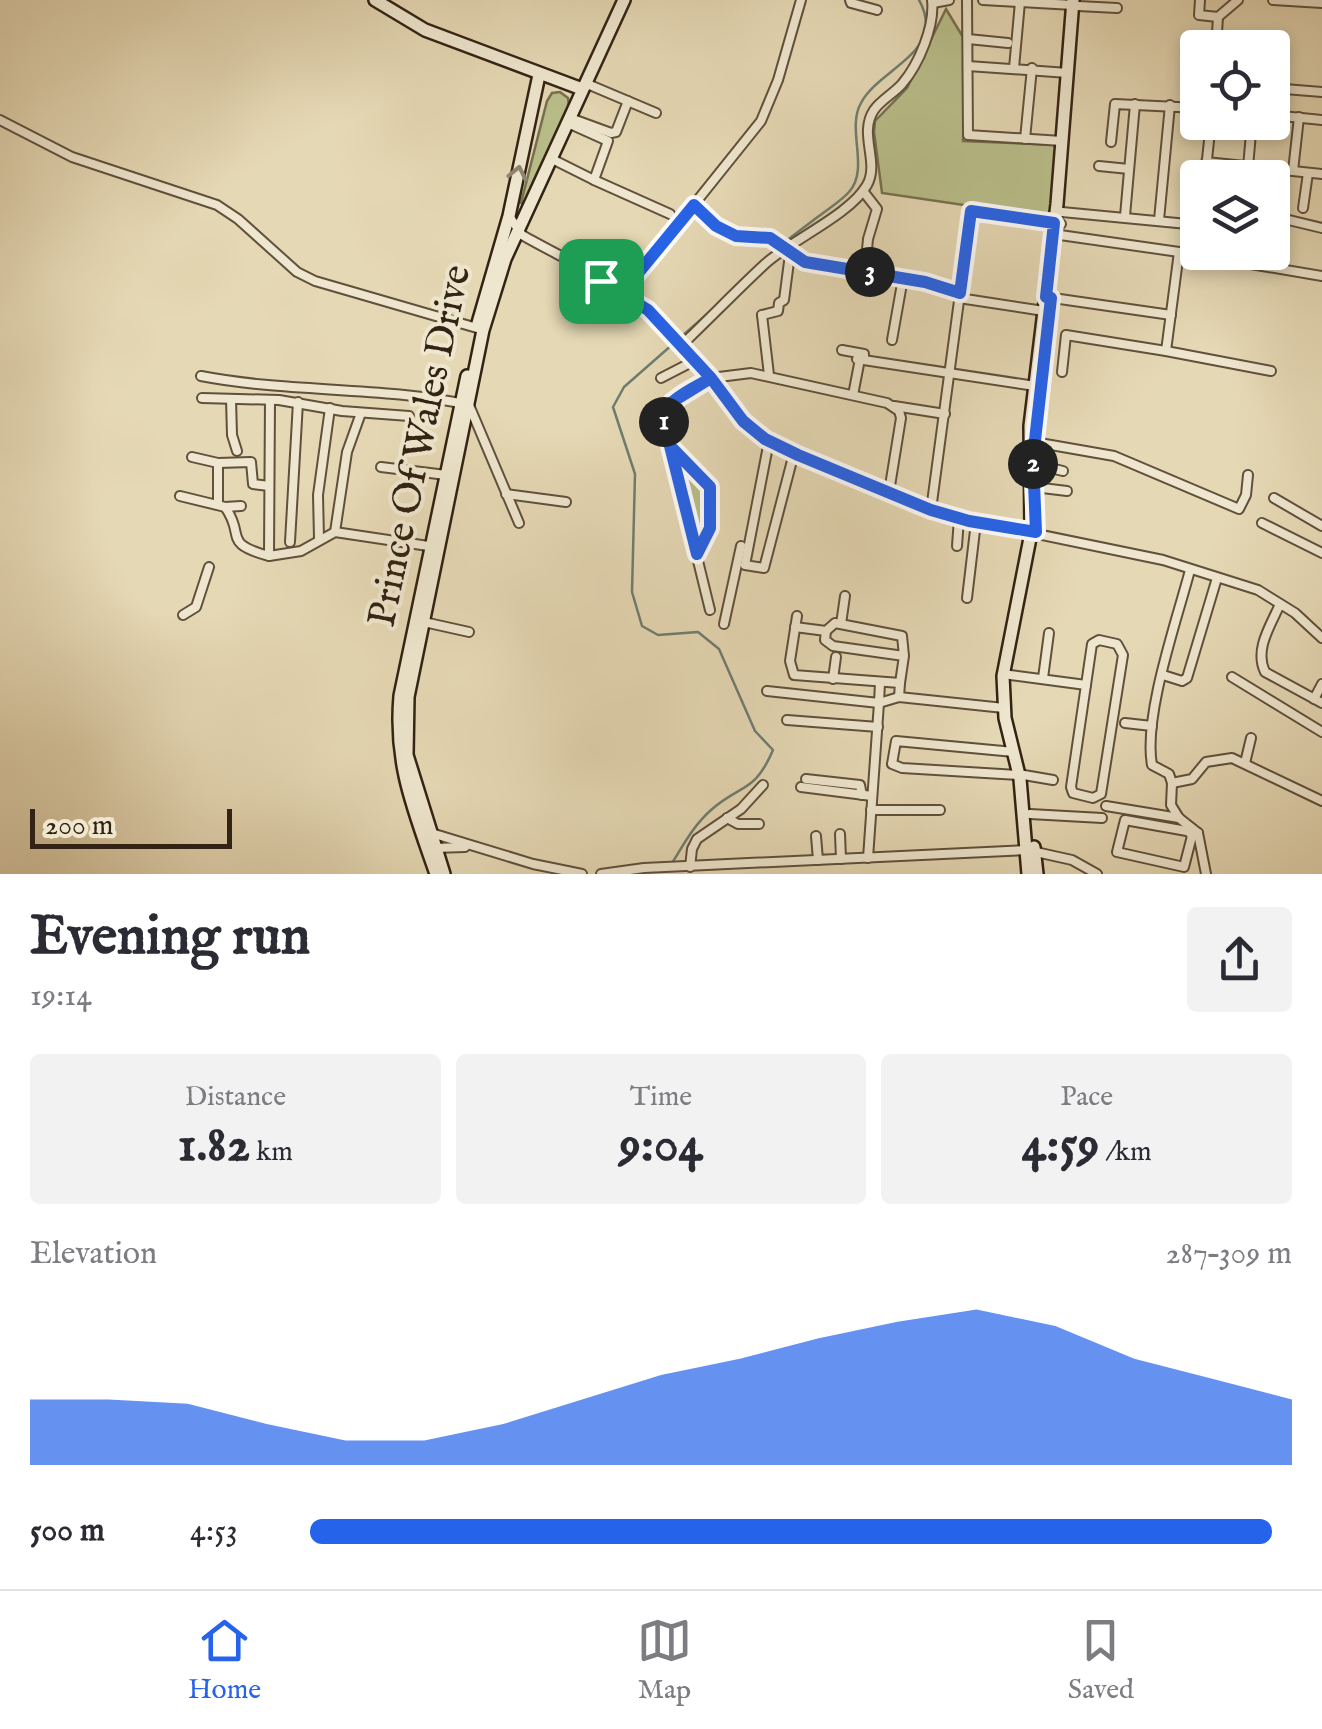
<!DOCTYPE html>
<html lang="en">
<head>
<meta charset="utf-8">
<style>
	:root { --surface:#fff; --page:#f2f2f3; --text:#2b2b33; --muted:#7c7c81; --line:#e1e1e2; --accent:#2563eb }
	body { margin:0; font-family:"IM FELL English",serif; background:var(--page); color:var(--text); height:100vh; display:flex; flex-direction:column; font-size:38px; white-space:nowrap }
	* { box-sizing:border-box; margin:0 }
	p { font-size:32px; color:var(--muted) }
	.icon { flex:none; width:55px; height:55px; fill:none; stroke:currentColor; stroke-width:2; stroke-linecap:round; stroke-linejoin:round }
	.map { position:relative; height:874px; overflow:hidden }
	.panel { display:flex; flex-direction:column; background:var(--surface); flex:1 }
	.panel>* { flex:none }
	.tools { position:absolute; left:1180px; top:30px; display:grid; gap:20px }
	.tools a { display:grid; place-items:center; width:110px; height:110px; border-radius:10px; background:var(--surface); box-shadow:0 5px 15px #0003; font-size:50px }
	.scale { position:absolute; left:30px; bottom:25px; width:202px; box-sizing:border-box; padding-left:10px; border:5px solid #332314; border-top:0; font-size:28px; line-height:35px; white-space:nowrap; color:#332314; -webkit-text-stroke:8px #eee6ce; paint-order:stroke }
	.pin { position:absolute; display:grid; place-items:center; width:85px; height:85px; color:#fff; margin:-42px; border-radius:20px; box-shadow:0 5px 15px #0006 }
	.km { position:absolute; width:50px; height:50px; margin:-25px; border-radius:50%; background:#222; color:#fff; font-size:28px; line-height:50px; text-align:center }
	.round { display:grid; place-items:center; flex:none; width:105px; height:105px; border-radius:10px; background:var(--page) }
	.headline { display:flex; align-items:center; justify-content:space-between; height:170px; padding:0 30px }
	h1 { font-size:55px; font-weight:800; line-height:75px }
	.stats { display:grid; grid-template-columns:repeat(3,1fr); gap:15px; height:170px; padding:10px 30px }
	.stats div { display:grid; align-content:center; border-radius:10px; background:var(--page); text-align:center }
	.stats b { font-size:50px; font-weight:800 }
	.stats small { font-size:28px; font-weight:400 }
	.stats p { font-size:28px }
	.chart { height:280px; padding:20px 30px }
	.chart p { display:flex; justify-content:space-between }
	.chart svg { width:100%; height:180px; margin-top:10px; fill:var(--accent); opacity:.7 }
	ul { padding:0 30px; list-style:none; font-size:32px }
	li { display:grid; grid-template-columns:160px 120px 1fr; align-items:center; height:75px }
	li i { height:25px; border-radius:12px; background:var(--accent) }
	.tab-bar { display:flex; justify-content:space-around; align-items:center; height:140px; border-top:2px solid var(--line); background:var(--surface); font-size:28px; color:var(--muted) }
	.tab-bar a { display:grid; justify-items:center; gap:5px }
	.tab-bar .on { color:var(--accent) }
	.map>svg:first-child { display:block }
	.green { fill:#b9be8a; stroke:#76704f; stroke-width:2.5 }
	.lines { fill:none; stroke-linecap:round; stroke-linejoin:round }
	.stream { stroke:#6e7d71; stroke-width:2.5 }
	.street-casing { stroke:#60503c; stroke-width:12 }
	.secondary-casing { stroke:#332314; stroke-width:16 }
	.street { stroke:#eee6ce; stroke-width:8 }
	.secondary { stroke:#eee6ce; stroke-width:11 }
	.oneway { stroke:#908471 }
	.route-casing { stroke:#fff; stroke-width:20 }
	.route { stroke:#2563eb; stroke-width:12 }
	.labels { text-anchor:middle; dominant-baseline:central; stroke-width:8; stroke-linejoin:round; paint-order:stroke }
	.street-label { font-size:40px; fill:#332314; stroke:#eee6ce }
</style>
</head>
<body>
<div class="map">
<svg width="1322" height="874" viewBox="0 0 1322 874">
	<rect width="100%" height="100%" fill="#e5d8b4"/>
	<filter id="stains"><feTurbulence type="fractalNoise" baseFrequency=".002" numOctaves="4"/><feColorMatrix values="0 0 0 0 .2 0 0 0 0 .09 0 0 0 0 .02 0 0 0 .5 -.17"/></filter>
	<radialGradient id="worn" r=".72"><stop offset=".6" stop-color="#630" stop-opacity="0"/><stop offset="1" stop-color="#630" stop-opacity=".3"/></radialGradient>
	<g class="green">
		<path d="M946 9 966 42 963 141 1056 145 1052 218 882 193 874 132 875 121 907 88Z"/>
		<path d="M560 92 568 98 569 108 524 205 521 203 547 101 552 93Z"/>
		<path d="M681 468 711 489 705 532 698 541Z"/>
	</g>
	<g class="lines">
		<g class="stream">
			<path d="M748 275C770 252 794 235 819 216 828 209 841 201 849 192 870 169 846 129 861 103 879 68 948 52 919 0"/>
			<path d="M672 863C684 844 694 825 711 810 742 783 754 794 773 750L755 731 719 649 698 632 658 635 642 626 632 592 635 474 613 407 624 387 714 308"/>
		</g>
		<g class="street-casing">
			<g id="street">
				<path d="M850 0 851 3 877 10"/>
				<path d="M967 0 968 135 1062 141"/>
				<path d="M983 0 1073 5"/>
				<path d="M1200 0 1199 15 1218 17 1238 0"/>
				<path d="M1273 0 1322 3"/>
				<path d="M933 3 949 0"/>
				<path d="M1078 6 1117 8"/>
				<path d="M968 39 1008 43"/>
				<path d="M1216 48 1218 17"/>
				<path d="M968 66 1068 73"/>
				<path d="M1014 68 1020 2"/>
				<path d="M585 83 656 113"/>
				<path d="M1272 88 1322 92"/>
				<path d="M1272 115 1322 120"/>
				<path d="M570 118 611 133 616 132 628 101"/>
				<path d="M0 120 72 157 217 205 238 219 297 272 315 281 477 328"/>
				<path d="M1025 139 1032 68"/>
				<path d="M1111 142 1115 104 1198 108"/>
				<path d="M552 159 594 180 608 141 568 123"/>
				<path d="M1206 162 1322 174"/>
				<path d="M1099 166 1129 169"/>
				<path d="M1248 167 1252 122"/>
				<path d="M1293 171 1299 117"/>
				<path d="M1205 178 1211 122"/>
				<path d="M594 180 670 214"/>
				<path d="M863 191 877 209 868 239 865 271"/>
				<path d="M694 205 716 227 736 236 770 237 805 262 925 283 961 293"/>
				<path d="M1303 208 1308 173"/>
				<path d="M1062 212 1198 225"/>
				<path d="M509 216 522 235C562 258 615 281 650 312 693 350 721 403 765 439L931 510 959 518 1163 560 1258 590 1295 613 1322 638"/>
				<path d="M1125 216 1135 104"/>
				<path d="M1272 216 1322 228"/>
				<path d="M1159 220 1170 105"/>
				<path d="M1060 235 1179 252"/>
				<path d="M606 281H625L640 272 761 121 778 80 801 0"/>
				<path d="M1046 297 1171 315"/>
				<path d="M959 298 1044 311"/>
				<path d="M762 315 778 311 779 303 784 300 790 254"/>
				<path d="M762 315 769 375"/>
				<path d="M688 339C714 314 739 288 765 264 791 240 850 215 867 185 880 162 858 134 874 110 881 100 893 94 902 84 919 64 935 26 932 0"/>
				<path d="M892 340 903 278"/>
				<path d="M842 350 864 354V360"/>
				<path d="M857 359 1035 386"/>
				<path d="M1271 371 1166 351 1179 252 1322 276"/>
				<path d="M1062 372 1066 335 1166 351"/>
				<path d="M201 376C289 393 381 386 469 405L519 523"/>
				<path d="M661 378 694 361"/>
				<path d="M853 395 860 359"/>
				<path d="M202 398 279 400 342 411 409 416"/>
				<path d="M231 399 232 435 237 451"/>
				<path d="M270 400 269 556 301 551 335 532 435 547"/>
				<path d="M894 406 945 414"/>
				<path d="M769 441 745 565 764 568 794 453"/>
				<path d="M1034 442 1114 456 1239 509 1246 495 1248 475"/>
				<path d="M672 449 710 487V528L697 554"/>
				<path d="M192 457 218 463V505"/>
				<path d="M218 463 251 462 253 484 269 486"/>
				<path d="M1033 464 1063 471"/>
				<path d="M381 467 446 475"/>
				<path d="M1034 487 1067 491"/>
				<path d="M506 494 566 502"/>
				<path d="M180 496 225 507C246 536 221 543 269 556"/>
				<path d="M1274 498 1322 526"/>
				<path d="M225 507 241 506"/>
				<path d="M931 510 971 211 1061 224"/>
				<path d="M1262 523 1322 553"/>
				<path d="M335 532 347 452 361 413"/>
				<path d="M319 538 318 495 330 408"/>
				<path d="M290 542 298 402"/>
				<path d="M957 546 959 518"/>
				<path d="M1190 570C1177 620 1143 716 1152 765L1169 774 1172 783 1171 805 1179 818 1198 833 1206 874"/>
				<path d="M967 598 976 522"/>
				<path d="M1280 604C1271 625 1254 649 1265 672L1322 703"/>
				<path d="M710 610 664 422V412L672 402 711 378 751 373 887 403 899 411 901 418 889 492"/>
				<path d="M183 615 196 607 209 567"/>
				<path d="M797 616 790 661 794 675 900 683 899 697"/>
				<path d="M424 622 469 632"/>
				<path d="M724 624 741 546"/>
				<path d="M841 624 845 596"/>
				<path d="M795 627 826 631"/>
				<path d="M1099 640 1117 644 1123 655 1101 794 1093 798 1073 793 1071 787 1092 644Z"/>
				<path d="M1010 675 1086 685"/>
				<path d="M1163 675 1182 681 1187 678 1217 578"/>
				<path d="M1232 677 1322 732"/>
				<path d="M1043 678 1049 633"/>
				<path d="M833 679 836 657"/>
				<path d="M900 683 904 656 902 636 835 623 826 631 825 640 833 646 904 656"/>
				<path d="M767 691 879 703 880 682"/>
				<path d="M1314 699 1322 684"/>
				<path d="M787 720 878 727"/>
				<path d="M1125 723 1152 726"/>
				<path d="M1014 752 896 741 892 764 902 768 1019 775"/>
				<path d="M1245 763 1251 738"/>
				<path d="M1024 775 1053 780"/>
				<path d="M806 779 860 785 862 795"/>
				<path d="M1172 783 1192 779 1206 762 1232 758 1322 801"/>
				<path d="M801 787 872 796"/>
				<path d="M1106 806 1179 818"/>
				<path d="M871 810H940"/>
				<path d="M1030 814 1102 818"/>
				<path d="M727 818 738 824H759"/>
				<path d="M428 832 533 864 582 874"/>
				<path d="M1189 832 1192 836 1184 867 1117 852 1125 820 1198 833"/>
				<path d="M840 834 841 859"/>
				<path d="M816 836 818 860"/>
				<path d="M434 848 465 847"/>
				<path d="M868 858 879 703 899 697 1004 708"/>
				<path d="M690 867 692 849 697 839 741 809 763 785"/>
				<path d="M601 874 644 868 1027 850 1072 860 1097 874"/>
			</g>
		</g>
		<g class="secondary-casing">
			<g id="secondary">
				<path d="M375 0 425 30 582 89"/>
				<path d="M478 323 509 216 539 75"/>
				<path d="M1034 847 1037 874"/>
				<path d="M436 874C414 810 394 764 400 696L467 376"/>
				<path d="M444 874 407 755 408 697 483 330 505 259 624 0"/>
				<path d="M1028 874 1020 779 1005 718 1003 676 1031 533 1030 426 1057 204 1073 0"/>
			</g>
		</g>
		<use href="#street" class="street"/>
		<use href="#secondary" class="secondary"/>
	</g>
	<defs><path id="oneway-chevron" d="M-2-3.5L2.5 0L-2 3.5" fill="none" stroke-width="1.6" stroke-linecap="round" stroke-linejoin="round" transform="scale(2.5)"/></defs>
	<use class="oneway" href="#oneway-chevron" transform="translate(518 173) rotate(-78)"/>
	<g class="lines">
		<g class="route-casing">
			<path id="route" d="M601 281 648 310 711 378C693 389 664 399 664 422L697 554 710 528V487L670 446 664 412 672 402 711 378 743 421 765 439 798 455 931 510 969 521 1036 532 1033 458 1051 298 1046 297 1054 223 971 211 960 293 925 282 805 262 770 238 736 236 716 226 694 205 634 278 626 281H601"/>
		</g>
		<use href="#route" class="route"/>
	</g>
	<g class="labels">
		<g class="street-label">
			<text transform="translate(421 446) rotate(-78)">Prince Of Wales Drive</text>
		</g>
	</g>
	<rect width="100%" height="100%" filter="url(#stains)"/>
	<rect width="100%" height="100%" fill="url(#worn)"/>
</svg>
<div class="tools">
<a><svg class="icon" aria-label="locate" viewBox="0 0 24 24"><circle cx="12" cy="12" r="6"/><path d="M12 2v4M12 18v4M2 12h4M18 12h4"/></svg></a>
<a><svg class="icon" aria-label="layers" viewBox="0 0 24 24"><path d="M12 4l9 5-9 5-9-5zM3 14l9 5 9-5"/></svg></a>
</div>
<div class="scale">200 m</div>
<div class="pin" style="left:601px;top:281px;background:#1e9e55"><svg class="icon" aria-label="arrive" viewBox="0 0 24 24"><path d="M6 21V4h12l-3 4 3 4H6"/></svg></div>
<b class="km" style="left:664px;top:422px">1</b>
<b class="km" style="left:1033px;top:464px">2</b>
<b class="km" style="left:870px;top:272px">3</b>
</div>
<section class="panel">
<div class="headline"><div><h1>Evening run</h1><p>19:14</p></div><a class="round"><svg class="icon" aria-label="share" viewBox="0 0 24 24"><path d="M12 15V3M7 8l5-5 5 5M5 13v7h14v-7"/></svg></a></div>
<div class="stats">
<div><p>Distance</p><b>1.82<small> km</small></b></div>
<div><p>Time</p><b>9:04</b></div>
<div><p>Pace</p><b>4:59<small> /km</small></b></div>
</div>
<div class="chart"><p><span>Elevation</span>287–309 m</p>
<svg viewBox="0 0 160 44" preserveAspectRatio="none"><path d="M0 44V28L10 28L20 29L30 34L40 38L50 38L60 34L70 28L80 22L90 18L100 13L110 9L120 6L130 10L140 18L150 23L160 28V44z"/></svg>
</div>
<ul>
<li><b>500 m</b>4:53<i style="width:98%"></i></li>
</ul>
</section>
<nav class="tab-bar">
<a class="on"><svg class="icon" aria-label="home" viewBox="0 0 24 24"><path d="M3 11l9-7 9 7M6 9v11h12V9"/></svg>Home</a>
<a><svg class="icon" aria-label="map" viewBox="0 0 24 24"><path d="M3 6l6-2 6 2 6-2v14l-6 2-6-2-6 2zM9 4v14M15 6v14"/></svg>Map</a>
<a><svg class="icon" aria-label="saved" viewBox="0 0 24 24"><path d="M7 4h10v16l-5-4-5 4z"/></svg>Saved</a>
</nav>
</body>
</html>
